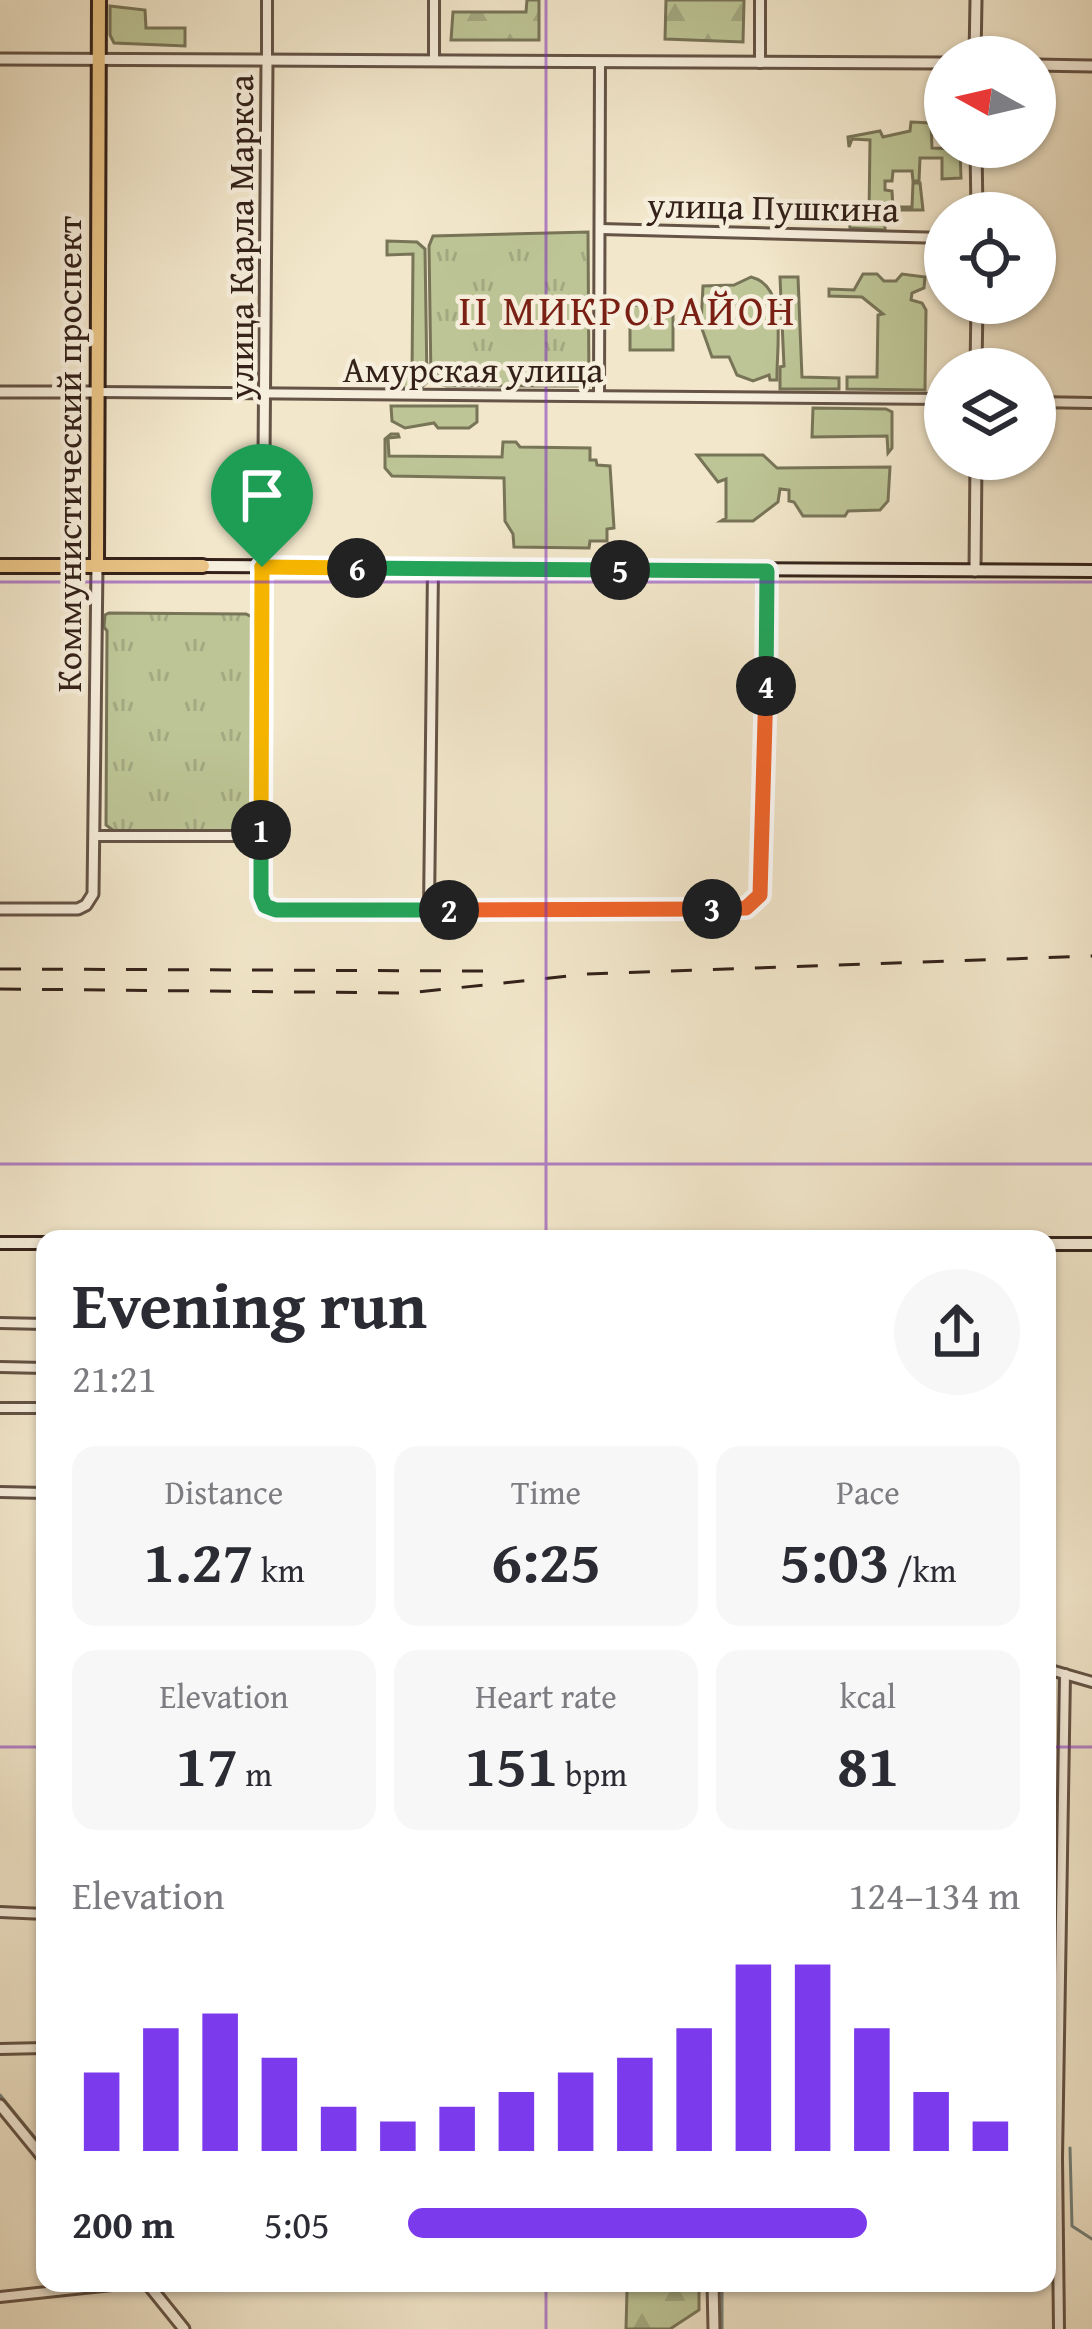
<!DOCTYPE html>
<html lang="en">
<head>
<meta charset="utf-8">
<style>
	:root { --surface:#fff; --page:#f7f7f7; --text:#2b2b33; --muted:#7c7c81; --accent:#7c3aed }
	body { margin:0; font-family:"Gentium Book Plus",serif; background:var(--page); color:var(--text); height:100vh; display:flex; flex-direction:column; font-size:45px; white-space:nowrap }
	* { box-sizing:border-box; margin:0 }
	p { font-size:39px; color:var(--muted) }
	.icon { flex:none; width:66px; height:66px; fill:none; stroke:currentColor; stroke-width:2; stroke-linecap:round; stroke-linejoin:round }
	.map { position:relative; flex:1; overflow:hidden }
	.sheet { position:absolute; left:36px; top:1230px; width:1020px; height:1062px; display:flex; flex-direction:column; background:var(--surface); border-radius:24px; box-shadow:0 3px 9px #0004 }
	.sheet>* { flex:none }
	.needle { width:78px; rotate:278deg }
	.buttons { position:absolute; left:924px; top:36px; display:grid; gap:24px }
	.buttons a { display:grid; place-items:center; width:132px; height:132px; border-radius:50%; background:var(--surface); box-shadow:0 3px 9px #0004; font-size:60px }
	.pin { position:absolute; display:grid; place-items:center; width:102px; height:102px; color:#fff; margin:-123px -51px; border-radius:50% 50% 50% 0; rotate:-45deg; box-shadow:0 0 12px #0007 }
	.pin .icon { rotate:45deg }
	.km { position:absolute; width:60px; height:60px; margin:-30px; border-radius:50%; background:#222; color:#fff; font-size:33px; line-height:60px; text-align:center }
	.round { display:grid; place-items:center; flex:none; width:126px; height:126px; border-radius:63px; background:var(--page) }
	.summary { display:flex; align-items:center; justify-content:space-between; height:204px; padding:0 36px }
	h1 { font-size:66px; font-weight:700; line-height:90px }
	.stats { display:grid; grid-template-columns:repeat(3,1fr); gap:18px; height:204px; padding:12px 36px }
	.stats div { display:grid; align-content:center; border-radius:24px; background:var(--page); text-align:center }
	.stats b { font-size:60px; font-weight:700 }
	.stats small { font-size:33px; font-weight:400 }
	.stats p { font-size:33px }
	.chart { height:336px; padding:24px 36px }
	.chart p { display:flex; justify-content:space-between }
	.chart svg { width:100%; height:216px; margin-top:12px; stroke:var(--accent); stroke-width:6 }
	ul { padding:0 36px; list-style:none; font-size:39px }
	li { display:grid; grid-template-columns:192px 144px 1fr; align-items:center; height:90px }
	li i { height:30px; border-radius:15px; background:var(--accent) }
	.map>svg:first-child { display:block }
	.grass { fill:#bdc596; stroke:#787458; stroke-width:3 }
	.forest { fill:url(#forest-firs); stroke:#787458; stroke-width:3 }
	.park { fill:url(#park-tufts); stroke:#787458; stroke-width:3 }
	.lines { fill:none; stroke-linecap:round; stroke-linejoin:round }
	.stream { stroke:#72807a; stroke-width:3 }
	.minor-casing { stroke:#645346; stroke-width:14 }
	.tertiary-casing { stroke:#645346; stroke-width:15 }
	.secondary-casing { stroke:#34221a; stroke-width:16 }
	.primary-casing { stroke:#34221a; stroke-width:18 }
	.minor { stroke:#f7efdd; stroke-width:8 }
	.tertiary { stroke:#f7efdd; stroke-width:9 }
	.secondary { stroke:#f7efdd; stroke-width:10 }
	.primary { stroke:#e9c486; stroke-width:12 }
	.rail { stroke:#34221a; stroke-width:3; stroke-dasharray:21 21; stroke-linecap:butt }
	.split-1-casing { stroke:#fff; stroke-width:24 }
	.split-2-casing { stroke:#fff; stroke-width:24 }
	.split-3-casing { stroke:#fff; stroke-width:24 }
	.split-4-casing { stroke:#fff; stroke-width:24 }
	.split-5-casing { stroke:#fff; stroke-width:24 }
	.split-6-casing { stroke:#fff; stroke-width:24 }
	.split-7-casing { stroke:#fff; stroke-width:24 }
	.split-1 { stroke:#f5b400; stroke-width:15 }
	.split-2 { stroke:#22a559; stroke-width:15 }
	.split-3 { stroke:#f0652b; stroke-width:15 }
	.split-4 { stroke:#f0652b; stroke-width:15 }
	.split-5 { stroke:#22a559; stroke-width:15 }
	.split-6 { stroke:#22a559; stroke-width:15 }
	.split-7 { stroke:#f5b400; stroke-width:15 }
	.grid { fill:none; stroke:#7b2cbf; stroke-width:3; stroke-opacity:0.55 }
	.labels { text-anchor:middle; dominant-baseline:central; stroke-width:9; stroke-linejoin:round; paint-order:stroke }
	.street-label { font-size:36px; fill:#34221a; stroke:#f7efdd }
	.quarter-label { font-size:42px; letter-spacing:3px; fill:#7a1f14; stroke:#f7efdd }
</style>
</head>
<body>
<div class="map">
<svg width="1092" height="2329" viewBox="0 0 1092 2329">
	<defs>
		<pattern id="forest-firs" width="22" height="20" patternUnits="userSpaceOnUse" patternTransform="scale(3)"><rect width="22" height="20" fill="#bdc596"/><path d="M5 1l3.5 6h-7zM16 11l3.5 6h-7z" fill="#a3a981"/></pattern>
		<pattern id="park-tufts" width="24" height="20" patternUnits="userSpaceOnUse" patternTransform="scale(3)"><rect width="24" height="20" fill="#bdc596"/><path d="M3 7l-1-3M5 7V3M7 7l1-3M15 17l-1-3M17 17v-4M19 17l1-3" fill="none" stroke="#a3a981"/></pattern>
	</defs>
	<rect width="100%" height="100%" fill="#f2e7cb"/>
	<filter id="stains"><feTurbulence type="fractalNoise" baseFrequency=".00167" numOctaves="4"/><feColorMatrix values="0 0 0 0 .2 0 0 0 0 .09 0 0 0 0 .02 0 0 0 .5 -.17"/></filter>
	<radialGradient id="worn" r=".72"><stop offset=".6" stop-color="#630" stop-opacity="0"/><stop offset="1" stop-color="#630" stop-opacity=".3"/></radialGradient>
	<g class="grass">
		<path d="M110 6 145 10 146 28H185V46L114 43 110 35Z"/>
		<path d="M911 122 931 123 932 148 960 149 961 178 942 179V158H920L919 181H913L912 171H893L892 181H885V190L892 191 893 207H912L913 183H920L923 210H893L892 219H885V230L850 228 848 209 851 217 869 216 870 140 852 139 849 147 848 137 880 131 883 137 910 131Z"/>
		<path d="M387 241 417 242 425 249 427 382 421 388H395L391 379 412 377 413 254 387 255Z"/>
		<path d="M863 274H877L884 281H896L902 274 925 277 924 288 912 293 911 300 922 303 926 310 925 390 847 389V377H877L878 315 883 314 862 297 829 296V289L854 290Z"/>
		<path d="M751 277C789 286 776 348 777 380H770L769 375 753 381 737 375 729 357H712L701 326 729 327 701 324 703 286 734 285Z"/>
		<path d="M780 277H798L802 377 839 378V389H780V367L784 366Z"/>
		<rect x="630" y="305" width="43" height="45"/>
		<path d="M391 406H477V422L469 428H438L434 423 405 428 392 421Z"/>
		<path d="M813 408 886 409 892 412V448L888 453 887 436 812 437Z"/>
		<path d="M391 434H398L399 437 388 438 389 456 502 457 503 442H516L520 447 590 448V460H596L597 465 610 466 614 528 607 529V541H590L589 548 514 547 513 534 505 521 504 478 392 476 385 468V439Z"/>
		<path d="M697 455H763L777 468 890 467 888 501 880 510 848 511 845 516H803L794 502 789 501V490L780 489 778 502 753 521H721L726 518V479L718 482Z"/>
	</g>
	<g class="forest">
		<path d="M527 0H539V40H451L453 12H526Z"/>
		<path d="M666 0H744L743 42 665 39Z"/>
		<path d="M643 2283H699V2310L670 2329H626L627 2290Z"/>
	</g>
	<g class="park">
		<path d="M588 232 589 386H446L431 380 429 246 433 236Z"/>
		<path d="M109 613 246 614 254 618 256 819 248 831 118 834 106 825 107 631 104 627 105 615Z"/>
	</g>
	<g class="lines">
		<g class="stream">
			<path d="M0 2095 45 2150"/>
			<path d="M1070 2148 1072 2226 1092 2239"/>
			<path d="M722 2283V2329"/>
		</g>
		<g class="minor-casing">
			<g id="minor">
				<path d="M267 61V0"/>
				<path d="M434 61V0"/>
				<path d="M760 63V0"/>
				<path d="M600 229 945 238"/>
				<path d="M98 392 945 399"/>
				<path d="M599 396 600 62"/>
				<path d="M1035 402 1092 403"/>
				<path d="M94 836H261"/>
				<path d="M265 906 276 910 738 909 755 902 762 886 768 571"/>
				<path d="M429 910 433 569"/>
				<path d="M0 1323 45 1324"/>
				<path d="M0 1367 45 1368"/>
				<path d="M0 1408H45"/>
				<path d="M0 1492 45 1493"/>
				<path d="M1047 1669 1092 1682"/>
				<path d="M0 1912 45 1914"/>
				<path d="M0 2049 45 2048"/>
				<path d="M0 2297 131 2283"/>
				<path d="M1059 2329 1057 2158 1065 1674"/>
			</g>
		</g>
		<g class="tertiary-casing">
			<g id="tertiary">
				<path d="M975 57 976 0"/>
				<path d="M0 59 945 63"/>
				<path d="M1035 65 1092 66"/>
				<path d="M976 147 977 213"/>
				<path d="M976 369 977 303"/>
				<path d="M0 392H98"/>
				<path d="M975 571 976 459"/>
				<path d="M265 906 261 858 267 61"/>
				<path d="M0 909H78L86 905 93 894 97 566"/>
				<path d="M0 2105 45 2160"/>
				<path d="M147 2283 184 2329"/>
				<path d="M713 2283 714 2329"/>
			</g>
		</g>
		<g class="secondary-casing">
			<g id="secondary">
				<path d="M203 566 1092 571"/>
				<path d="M0 1243H45"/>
				<path d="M1047 1244H1092"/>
			</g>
		</g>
		<g class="primary-casing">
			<g id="primary">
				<path d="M0 566H203"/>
				<path d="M97 566 99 0"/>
			</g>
		</g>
		<use href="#minor" class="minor"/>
		<use href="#tertiary" class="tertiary"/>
		<use href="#secondary" class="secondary"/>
		<use href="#primary" class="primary"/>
		<g class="rail">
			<path d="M0 969 486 971"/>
			<path d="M0 989 409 993 587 974 1092 956"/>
		</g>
	</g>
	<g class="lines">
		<g class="split-1-casing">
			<path id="split-1" d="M261 830 262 567"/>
		</g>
		<g class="split-2-casing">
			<path id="split-2" d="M261 830V896L265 906 276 910H449"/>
		</g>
		<g class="split-3-casing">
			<path id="split-3" d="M449 910 712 909"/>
		</g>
		<g class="split-4-casing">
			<path id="split-4" d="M712 909 746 908 760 895 766 686"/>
		</g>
		<g class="split-5-casing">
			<path id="split-5" d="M620 570 767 571 766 686"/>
		</g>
		<g class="split-6-casing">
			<path id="split-6" d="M357 568 620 570"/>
		</g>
		<g class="split-7-casing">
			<path id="split-7" d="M262 567 357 568"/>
		</g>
		<use href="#split-1" class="split-1"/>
		<use href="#split-2" class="split-2"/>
		<use href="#split-3" class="split-3"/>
		<use href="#split-4" class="split-4"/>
		<use href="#split-5" class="split-5"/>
		<use href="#split-6" class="split-6"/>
		<use href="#split-7" class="split-7"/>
	</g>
	<path class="grid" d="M546 0V1239M0 582H1092M0 1164H1092M0 1747H45M1047 1747H1092M546 2283V2329"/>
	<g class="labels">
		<g class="street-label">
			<text transform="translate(773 206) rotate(1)">улица Пушкина</text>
			<text transform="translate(239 237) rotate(-90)">улица Карла Маркса</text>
			<text x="473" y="368">Амурская улица</text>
			<text transform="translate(67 454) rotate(-90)">Коммунистический проспект</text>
		</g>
		<g class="quarter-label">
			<text x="628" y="309">II МИКРОРАЙОН</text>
		</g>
	</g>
	<rect width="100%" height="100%" filter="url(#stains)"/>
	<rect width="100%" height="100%" fill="url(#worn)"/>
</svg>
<div class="buttons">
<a><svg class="needle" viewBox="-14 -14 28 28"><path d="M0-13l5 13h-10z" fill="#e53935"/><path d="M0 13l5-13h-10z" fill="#7c7c81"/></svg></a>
<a><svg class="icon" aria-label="locate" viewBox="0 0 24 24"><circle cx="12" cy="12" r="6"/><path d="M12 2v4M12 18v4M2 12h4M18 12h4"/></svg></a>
<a><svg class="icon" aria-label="layers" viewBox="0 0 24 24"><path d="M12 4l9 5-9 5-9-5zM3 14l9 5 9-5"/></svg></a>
</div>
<div class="pin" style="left:262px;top:567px;background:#1e9e55"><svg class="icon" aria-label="arrive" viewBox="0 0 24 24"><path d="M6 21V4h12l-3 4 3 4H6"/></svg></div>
<b class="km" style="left:261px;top:830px">1</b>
<b class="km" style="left:449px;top:910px">2</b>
<b class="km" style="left:712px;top:909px">3</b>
<b class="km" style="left:766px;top:686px">4</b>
<b class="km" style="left:620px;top:570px">5</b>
<b class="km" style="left:357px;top:568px">6</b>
<section class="sheet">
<div class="summary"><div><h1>Evening run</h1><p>21:21</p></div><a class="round"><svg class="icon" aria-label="share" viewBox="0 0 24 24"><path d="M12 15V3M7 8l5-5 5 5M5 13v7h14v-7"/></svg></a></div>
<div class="stats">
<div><p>Distance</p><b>1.27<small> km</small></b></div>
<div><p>Time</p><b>6:25</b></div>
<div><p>Pace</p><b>5:03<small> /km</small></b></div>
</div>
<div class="stats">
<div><p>Elevation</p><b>17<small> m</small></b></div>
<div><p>Heart rate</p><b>151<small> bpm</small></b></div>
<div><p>kcal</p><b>81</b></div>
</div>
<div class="chart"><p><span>Elevation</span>124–134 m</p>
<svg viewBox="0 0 160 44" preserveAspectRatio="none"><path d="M5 44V28M15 44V19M25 44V16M35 44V25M45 44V35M55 44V38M65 44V35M75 44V32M85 44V28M95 44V25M105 44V19M115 44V6M125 44V6M135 44V19M145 44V32M155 44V38"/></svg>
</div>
<ul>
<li><b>200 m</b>5:05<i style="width:75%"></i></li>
</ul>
</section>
</div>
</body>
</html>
